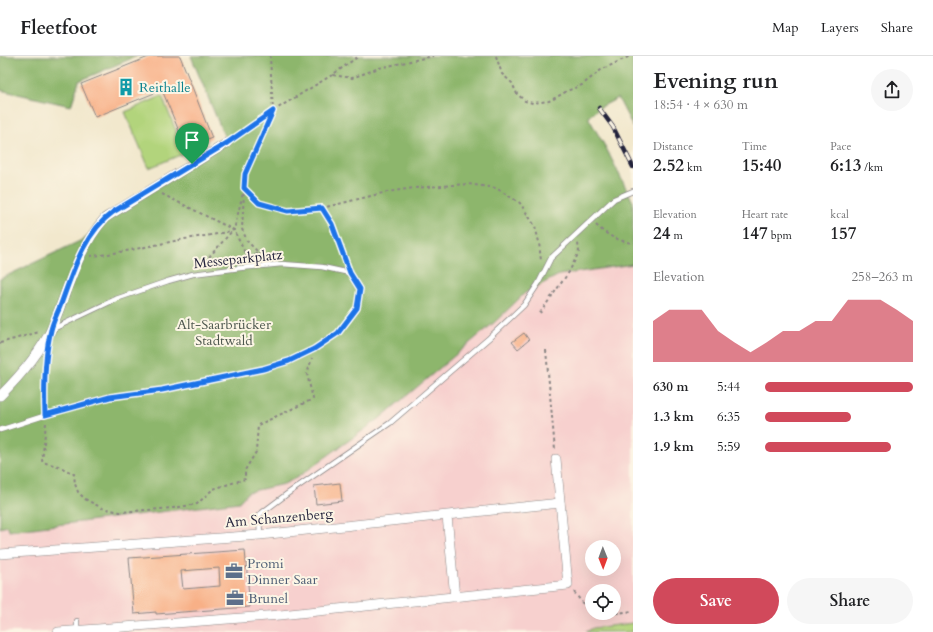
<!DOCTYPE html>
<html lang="en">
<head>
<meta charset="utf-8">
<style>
	:root { --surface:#fff; --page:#f6f6f6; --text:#202124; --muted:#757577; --line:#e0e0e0; --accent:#d1495b }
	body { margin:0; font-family:Cardo,serif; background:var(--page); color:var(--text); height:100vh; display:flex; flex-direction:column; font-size:15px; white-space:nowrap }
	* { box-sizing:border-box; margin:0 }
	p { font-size:13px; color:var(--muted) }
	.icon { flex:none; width:22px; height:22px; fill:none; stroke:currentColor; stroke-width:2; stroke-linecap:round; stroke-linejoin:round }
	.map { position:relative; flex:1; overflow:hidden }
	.side { display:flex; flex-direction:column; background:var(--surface); width:300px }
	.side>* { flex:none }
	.needle { width:26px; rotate:179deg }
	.fabs { position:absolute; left:585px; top:484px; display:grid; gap:8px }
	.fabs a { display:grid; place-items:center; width:36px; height:36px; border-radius:50%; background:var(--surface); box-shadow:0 4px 16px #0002; font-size:20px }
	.pin { position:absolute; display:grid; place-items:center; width:34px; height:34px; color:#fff; margin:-41px -17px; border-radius:50% 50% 50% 0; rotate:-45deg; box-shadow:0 0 4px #0007 }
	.pin .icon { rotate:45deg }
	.round { display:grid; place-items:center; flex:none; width:42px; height:42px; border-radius:21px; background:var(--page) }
	.head { display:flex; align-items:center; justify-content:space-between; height:68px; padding:0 20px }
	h1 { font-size:22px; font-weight:800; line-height:30px }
	.stats { display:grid; grid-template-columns:repeat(3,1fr); gap:6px; height:68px; padding:4px 20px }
	.stats div { display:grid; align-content:center }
	.stats b { font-size:17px; font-weight:800 }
	.stats small { font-size:11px; font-weight:400 }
	.stats p { font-size:11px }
	.chart { height:112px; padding:8px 20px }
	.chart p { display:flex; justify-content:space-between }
	.chart svg { width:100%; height:72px; margin-top:4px; fill:var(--accent); opacity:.7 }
	.button { display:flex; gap:8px; margin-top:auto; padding:8px 20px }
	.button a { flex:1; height:46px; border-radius:24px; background:var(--accent); color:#fff; font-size:16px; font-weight:800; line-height:46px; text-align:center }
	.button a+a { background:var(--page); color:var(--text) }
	ul { padding:0 20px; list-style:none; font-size:13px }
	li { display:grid; grid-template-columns:64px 48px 1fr; align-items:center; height:30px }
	li i { height:10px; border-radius:5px; background:var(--accent) }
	header { display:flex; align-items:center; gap:24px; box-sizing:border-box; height:56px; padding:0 20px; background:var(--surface); border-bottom:1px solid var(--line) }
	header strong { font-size:19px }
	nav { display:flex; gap:22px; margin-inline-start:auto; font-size:14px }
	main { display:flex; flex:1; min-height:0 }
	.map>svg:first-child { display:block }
	.built { fill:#f7d0ce; fill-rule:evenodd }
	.green { fill:#b2d47c; stroke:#6a7b5c }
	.forest { fill:#8db66c; stroke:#586c54 }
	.building { fill:#f8b087; fill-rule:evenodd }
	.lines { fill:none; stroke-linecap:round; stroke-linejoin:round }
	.lane-casing { stroke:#8a8584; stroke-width:6 }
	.street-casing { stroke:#8a8584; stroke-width:10 }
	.path { stroke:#8a8584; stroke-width:2; stroke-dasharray:3 3; stroke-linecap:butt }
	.lane { stroke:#fff; stroke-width:4.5 }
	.street { stroke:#fff; stroke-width:9 }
	.rail-casing { stroke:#22223b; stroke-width:4.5 }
	.rail { stroke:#fcf5e5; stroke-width:3; stroke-dasharray:9; stroke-linecap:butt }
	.route-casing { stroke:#fff; stroke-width:8 }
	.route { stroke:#1a73e8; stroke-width:5 }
	.labels { text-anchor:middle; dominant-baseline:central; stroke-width:4; stroke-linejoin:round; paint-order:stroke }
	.culture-label { font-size:14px; fill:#0d838f; stroke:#fcf5e5; text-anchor:start }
	.street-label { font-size:14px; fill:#22223b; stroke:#fcf5e5 }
	.park-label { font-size:14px; fill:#4d574e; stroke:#fcf5e5 }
	.service-label { font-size:14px; fill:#4e5e75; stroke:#fcf5e5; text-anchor:start }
</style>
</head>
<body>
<header>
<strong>Fleetfoot</strong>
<nav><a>Map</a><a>Layers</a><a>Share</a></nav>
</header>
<main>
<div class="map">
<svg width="633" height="576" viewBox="0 0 633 576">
	<rect width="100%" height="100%" fill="#fcf5e5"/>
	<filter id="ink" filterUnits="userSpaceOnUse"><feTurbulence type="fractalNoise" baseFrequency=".025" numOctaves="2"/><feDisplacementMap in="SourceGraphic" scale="8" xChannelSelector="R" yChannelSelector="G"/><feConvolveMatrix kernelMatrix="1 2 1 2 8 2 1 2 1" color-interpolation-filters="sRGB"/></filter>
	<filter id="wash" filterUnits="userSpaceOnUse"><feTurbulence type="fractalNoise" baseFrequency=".012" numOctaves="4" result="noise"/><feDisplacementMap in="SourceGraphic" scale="16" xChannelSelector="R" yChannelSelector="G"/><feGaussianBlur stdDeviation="0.9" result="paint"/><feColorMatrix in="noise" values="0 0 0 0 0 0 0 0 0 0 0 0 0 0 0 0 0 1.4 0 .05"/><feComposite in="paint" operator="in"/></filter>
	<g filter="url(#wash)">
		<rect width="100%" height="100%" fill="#f2e8cd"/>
		<path class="built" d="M633 208V567L593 572 586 576H0V472L8 470 9 475 239 446 247 436 284 428 298 421 379 363 496 265 525 237 559 219ZM592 491H614V513H592ZM592 535H614V557H592Z"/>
		<g class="green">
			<path d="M162 40 185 97 149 112 125 56Z"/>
			<path d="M633 567V576H586L593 572Z"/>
		</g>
		<g class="forest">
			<path d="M0 0H137L79 25 71 50 0 34Z"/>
			<path d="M191 0H633V71L618 42 599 52 588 61 606 92 633 146V208L559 219 525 237 496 265 379 363 298 421 284 428 248 436 239 446 9 475 8 470 0 472V223L86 182 103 160 227 87Z"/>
		</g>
		<g id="blocks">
			<g class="building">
				<path d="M151 0H180L212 82 186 92 162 34 95 61 81 28Z"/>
				<path d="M524 277 529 284 518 293 512 286Z"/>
				<path d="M340 427 342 445 316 448 314 430Z"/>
				<path d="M245 494 250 551 156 558V556L134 558 129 502ZM219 512 220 530 183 533 181 515Z"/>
			</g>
		</g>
	</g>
	<g filter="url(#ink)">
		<use href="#blocks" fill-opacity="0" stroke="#8a8584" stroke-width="1"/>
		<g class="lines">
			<g class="lane-casing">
				<g id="lane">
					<path d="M0 374 78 349 110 341 162 334 263 313 289 305 314 293 338 277 357 253 360 233 350 217 322 211 282 208 240 212 193 218 168 225 116 243 53 273"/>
					<path d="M260 479 259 459 287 438 390 367 489 282 524 249 538 228 551 202 614 143 633 135"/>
					<path d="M77 565V575"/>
				</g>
			</g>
			<g class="street-casing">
				<g id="street">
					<path d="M0 340C20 320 40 297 52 272 68 234 77 194 105 162L227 87"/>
					<path d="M447 460 455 541"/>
					<path d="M0 498 260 479 560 447"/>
					<path d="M58 576 280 559 568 529 556 403"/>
				</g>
			</g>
			<g class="path">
				<path d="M496 0 502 18 512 27 517 38 525 45 533 47 549 45 555 42 567 35 582 29 601 14 630 0"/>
				<path d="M333 19 352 22 379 12 433 0"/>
				<path d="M234 82 273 55 332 19 359 0"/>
				<path d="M245 132 259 147 288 155 322 152 387 136 414 132 468 128 496 132 520 147 535 170 539 186 541 205"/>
				<path d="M162 138 234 174 247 201"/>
				<path d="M322 152 332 168 347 208"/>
				<path d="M596 169C606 179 618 185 633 187"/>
				<path d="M90 200C117 198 143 191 170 186 191 181 213 180 234 174L243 137"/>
				<path d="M267 201 259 197 247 185 242 173 245 118 273 55 270 0"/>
				<path d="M243 203 259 197"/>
				<path d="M201 210 233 174"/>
				<path d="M540 257 569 216 579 196 578 187"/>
				<path d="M0 287 39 276"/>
				<path d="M546 294 555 394"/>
				<path d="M45 353 44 328 47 299"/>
				<path d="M46 367 42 406 58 410 74 418 75 428 78 436 85 443 102 452 120 456 173 452 197 448 213 433 245 423V414L256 396 258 369 313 343 307 318 312 302"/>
				<path d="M574 536 587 553 592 557"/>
				<path d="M592 557 602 559 633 555"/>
			</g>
			<use href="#lane" class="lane"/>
			<use href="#street" class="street"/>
			<g class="rail-casing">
				<path id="rail" d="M599 52 613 71 633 111"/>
			</g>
			<use href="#rail" class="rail"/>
		</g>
	</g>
	<g class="lines" filter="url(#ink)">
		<g class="route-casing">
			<path id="route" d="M273 55 245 118 244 132 259 147 288 155 322 152 332 168 350 217 360 233 357 252 338 277 314 293 289 305 263 313 162 334 110 341 45 359C44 331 44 301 51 274 53 265 58 256 61 248 73 215 84 177 113 156L227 87Z"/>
		</g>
		<use href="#route" class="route"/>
	</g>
	<defs>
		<g id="building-bare" transform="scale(1.38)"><path d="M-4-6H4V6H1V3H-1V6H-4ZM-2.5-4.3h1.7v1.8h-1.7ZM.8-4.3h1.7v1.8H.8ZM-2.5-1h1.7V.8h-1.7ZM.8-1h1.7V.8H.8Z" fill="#0f9aa8" stroke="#fcf5e5" stroke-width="2.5" paint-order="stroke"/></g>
		<g id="office-bare" transform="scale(1.38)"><path d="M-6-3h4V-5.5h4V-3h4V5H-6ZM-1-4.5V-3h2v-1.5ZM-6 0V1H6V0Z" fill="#5c6f8a" stroke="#fcf5e5" stroke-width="2.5" paint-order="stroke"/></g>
	</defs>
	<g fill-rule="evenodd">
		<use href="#building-bare" x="126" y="31"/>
		<use href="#office-bare" x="234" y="515"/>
		<use href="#office-bare" x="235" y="542"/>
	</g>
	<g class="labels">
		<g class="culture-label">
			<text x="139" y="31">Reithalle</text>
		</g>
		<g class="street-label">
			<text transform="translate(238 203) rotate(-6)">Messeparkplatz</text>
			<text transform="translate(279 462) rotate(-5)">Am Schanzenberg</text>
		</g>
		<g class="park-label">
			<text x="224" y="268">Alt-Saarbrücker<tspan x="224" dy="16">Stadtwald</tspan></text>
		</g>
		<g class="service-label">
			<text x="247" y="507">Promi<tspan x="247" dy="16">Dinner Saar</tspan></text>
			<text x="248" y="542">Brunel</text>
		</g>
	</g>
</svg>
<div class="fabs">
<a><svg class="needle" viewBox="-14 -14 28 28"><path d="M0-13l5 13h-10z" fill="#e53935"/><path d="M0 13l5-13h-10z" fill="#757577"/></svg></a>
<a><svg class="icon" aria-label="locate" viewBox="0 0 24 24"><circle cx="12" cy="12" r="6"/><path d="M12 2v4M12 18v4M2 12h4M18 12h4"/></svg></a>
</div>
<div class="pin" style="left:192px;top:108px;background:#1e9e55"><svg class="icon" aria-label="arrive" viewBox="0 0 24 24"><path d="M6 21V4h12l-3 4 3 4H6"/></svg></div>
</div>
<section class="side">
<div class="head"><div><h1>Evening run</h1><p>18:54 · 4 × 630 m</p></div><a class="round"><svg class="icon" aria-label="share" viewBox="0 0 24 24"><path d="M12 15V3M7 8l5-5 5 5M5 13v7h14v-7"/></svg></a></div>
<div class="stats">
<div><p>Distance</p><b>2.52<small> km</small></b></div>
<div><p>Time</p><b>15:40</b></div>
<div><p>Pace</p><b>6:13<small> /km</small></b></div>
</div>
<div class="stats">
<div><p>Elevation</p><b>24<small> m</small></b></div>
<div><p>Heart rate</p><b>147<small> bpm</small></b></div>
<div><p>kcal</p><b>157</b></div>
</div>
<div class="chart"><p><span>Elevation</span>258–263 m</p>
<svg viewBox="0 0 160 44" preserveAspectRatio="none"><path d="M0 44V19L10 12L20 12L30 12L40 25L50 32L60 38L70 32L80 25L90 25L100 19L110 19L120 6L130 6L140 6L150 12L160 19V44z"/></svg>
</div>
<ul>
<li><b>630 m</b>5:44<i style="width:100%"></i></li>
<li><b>1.3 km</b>6:35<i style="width:58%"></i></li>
<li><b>1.9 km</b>5:59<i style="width:85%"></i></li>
</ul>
<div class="button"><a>Save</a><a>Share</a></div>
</section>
</main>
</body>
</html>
